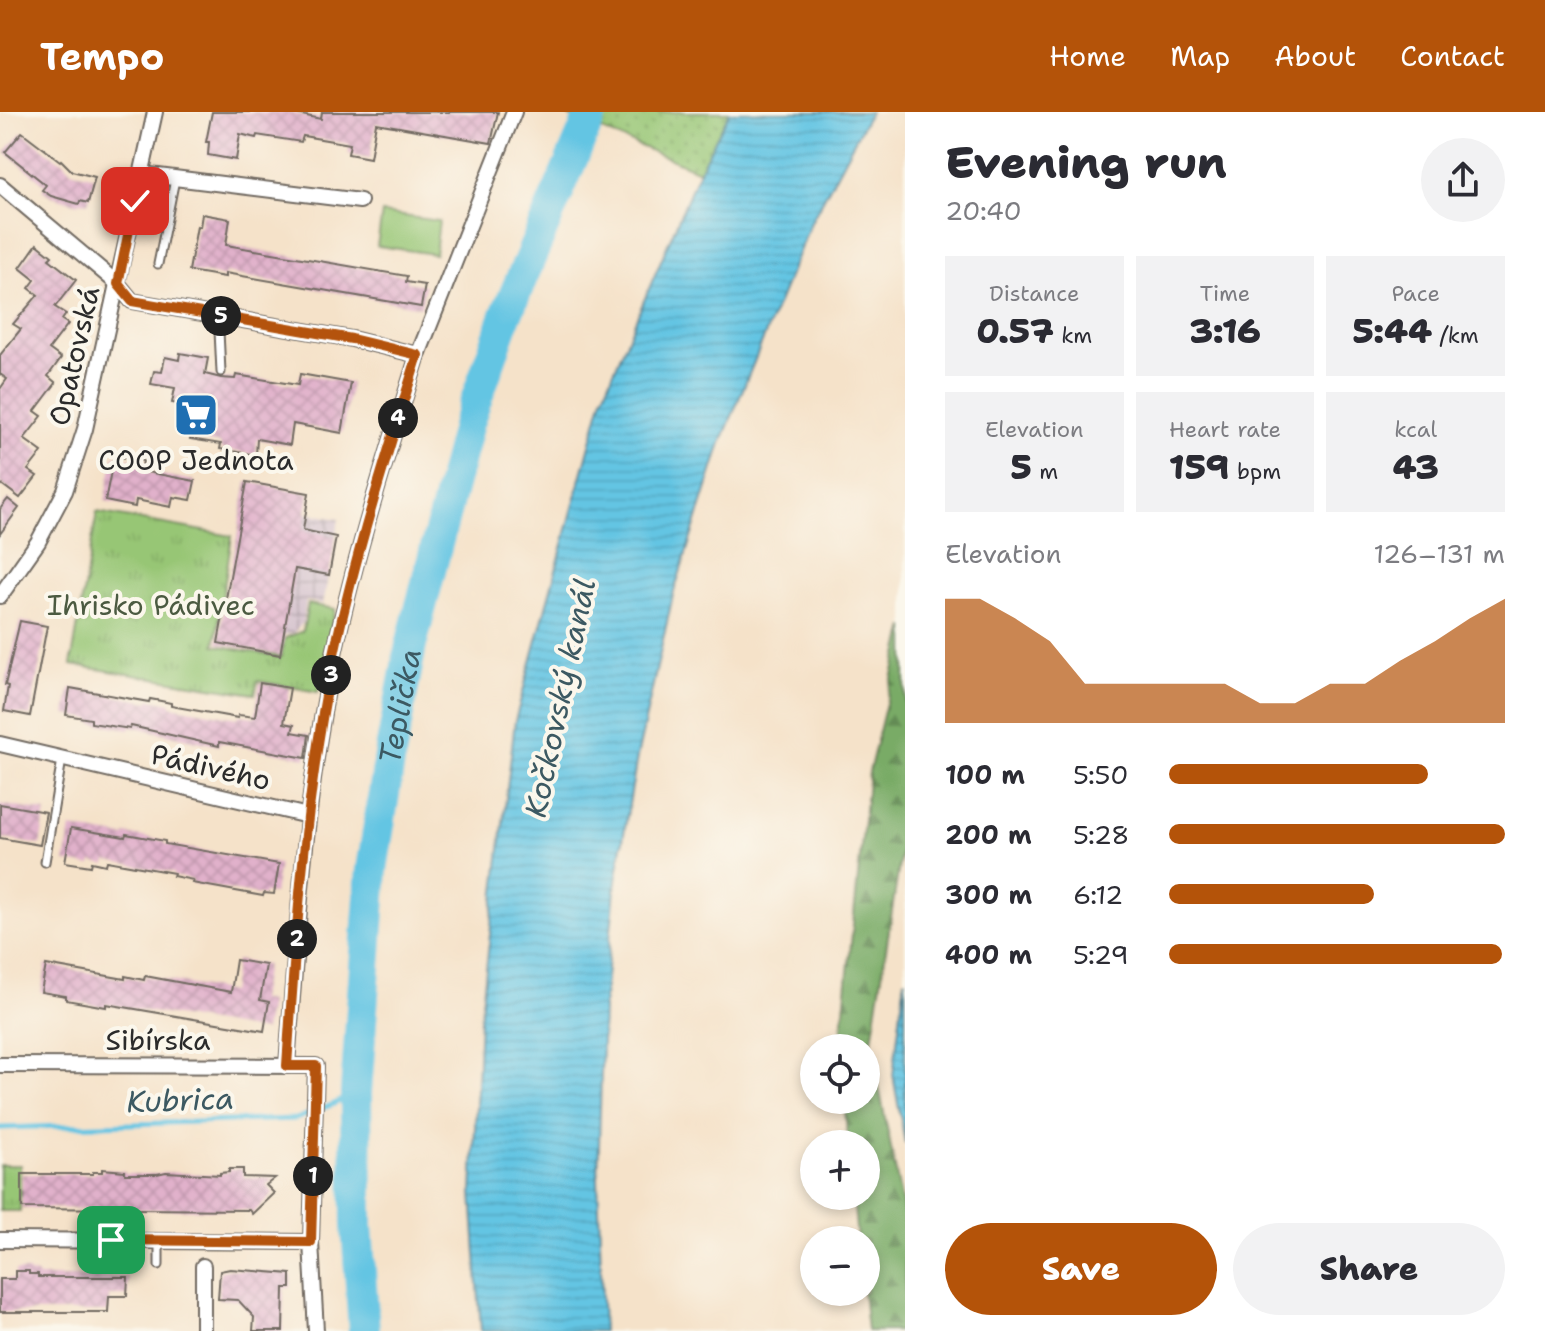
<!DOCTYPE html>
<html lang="en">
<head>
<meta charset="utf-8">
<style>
	:root { --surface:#fff; --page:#f2f2f3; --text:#2b2b33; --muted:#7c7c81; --accent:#b45309 }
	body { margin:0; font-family:"Shantell Sans",sans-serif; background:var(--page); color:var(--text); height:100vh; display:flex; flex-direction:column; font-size:30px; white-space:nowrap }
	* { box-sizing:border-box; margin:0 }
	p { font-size:26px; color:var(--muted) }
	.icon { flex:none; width:44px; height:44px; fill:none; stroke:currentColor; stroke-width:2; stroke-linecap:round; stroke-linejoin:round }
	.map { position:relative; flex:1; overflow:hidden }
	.details { display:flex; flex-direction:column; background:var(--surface); width:640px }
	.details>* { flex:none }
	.tools { position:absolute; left:800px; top:922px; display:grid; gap:16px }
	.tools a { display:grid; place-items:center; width:80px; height:80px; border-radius:50%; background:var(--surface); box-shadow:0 4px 12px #0003; font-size:40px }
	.pin { position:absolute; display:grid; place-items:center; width:68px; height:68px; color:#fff; margin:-34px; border-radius:16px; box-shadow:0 4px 12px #0006 }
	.km { position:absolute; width:40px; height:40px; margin:-20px; border-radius:50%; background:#222; color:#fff; font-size:22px; line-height:40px; text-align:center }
	.round { display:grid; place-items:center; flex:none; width:84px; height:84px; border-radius:42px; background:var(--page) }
	.headline { display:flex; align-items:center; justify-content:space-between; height:136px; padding:0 40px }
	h1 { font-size:44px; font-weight:800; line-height:60px }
	.stats { display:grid; grid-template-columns:repeat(3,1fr); gap:12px; height:136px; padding:8px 40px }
	.stats div { display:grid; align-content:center; border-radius:0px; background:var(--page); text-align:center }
	.stats b { font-size:34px; font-weight:800 }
	.stats small { font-size:22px; font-weight:400 }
	.stats p { font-size:22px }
	.chart { height:224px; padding:16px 40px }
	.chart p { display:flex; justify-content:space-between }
	.chart svg { width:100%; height:144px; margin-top:8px; fill:var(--accent); opacity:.7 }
	.cta { display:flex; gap:16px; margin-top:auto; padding:16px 40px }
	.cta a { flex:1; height:92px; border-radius:48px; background:var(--accent); color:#fff; font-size:32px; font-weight:800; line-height:92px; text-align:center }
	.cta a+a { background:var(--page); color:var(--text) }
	ul { padding:0 40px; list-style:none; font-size:26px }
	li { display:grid; grid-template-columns:128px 96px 1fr; align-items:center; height:60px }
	li i { height:20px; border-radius:10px; background:var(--accent) }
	header { display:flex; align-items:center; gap:48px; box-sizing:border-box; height:112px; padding:0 40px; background:var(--accent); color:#fff }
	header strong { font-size:38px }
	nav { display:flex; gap:44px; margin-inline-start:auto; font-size:28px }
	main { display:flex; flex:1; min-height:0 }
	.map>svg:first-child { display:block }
	.industrial { fill:url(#industrial-grid) }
	.grass { fill:url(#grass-dots); stroke:#617850; stroke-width:2 }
	.forest { fill:url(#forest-firs); stroke:#526b48; stroke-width:2 }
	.park { fill:url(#park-tufts); stroke:#617850; stroke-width:2 }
	.pitch { fill:#97c675; stroke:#617850; stroke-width:2 }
	.water { fill:url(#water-rules); stroke:#487887; stroke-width:2 }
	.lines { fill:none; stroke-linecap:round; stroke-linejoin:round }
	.stream { stroke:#64c5e3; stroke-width:5 }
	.river { stroke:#64c5e3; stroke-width:32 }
	.building { fill:url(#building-cross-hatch) }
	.service-casing { stroke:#726b62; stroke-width:11 }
	.minor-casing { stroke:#726b62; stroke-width:18 }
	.service { stroke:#fff; stroke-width:7 }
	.minor { stroke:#fff; stroke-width:14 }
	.route-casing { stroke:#fff; stroke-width:16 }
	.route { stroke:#b45309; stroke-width:10 }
	.labels { text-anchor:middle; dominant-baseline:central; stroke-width:8; stroke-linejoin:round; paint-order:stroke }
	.street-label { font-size:28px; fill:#2b2b2b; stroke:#fbf7ec }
	.poi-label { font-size:28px; fill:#2b2b2b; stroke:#fbf7ec }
	.park-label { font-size:28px; fill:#4b5a41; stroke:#fbf7ec }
	.water-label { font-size:30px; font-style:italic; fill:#3c5962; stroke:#fbf7ec }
</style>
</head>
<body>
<header>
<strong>Tempo</strong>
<nav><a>Home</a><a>Map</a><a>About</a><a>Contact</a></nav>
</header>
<main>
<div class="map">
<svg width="905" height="1219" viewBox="0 0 905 1219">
	<defs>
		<pattern id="industrial-grid" width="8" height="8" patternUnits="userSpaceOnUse" patternTransform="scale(2)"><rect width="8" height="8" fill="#d1bdcb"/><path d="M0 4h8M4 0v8" fill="none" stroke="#aa9aa5"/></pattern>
		<pattern id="grass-dots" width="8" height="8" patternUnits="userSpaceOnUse" patternTransform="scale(2)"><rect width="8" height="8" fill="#97c675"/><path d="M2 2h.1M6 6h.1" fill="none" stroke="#82aa65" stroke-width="1.8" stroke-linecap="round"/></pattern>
		<pattern id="forest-firs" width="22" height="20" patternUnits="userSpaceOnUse" patternTransform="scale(2)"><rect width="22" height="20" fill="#79ab66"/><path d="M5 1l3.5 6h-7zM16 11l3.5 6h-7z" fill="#638b54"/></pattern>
		<pattern id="park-tufts" width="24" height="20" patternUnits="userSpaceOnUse" patternTransform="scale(2)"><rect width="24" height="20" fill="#97c675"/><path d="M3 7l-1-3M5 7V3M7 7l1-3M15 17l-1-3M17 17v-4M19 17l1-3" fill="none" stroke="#82aa65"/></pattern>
		<pattern id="water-rules" width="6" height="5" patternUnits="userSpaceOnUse" patternTransform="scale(2)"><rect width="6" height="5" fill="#64c5e3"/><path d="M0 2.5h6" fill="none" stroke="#57a9c3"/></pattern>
		<pattern id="building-cross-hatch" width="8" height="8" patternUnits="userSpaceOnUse" patternTransform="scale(2)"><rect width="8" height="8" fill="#e1b1cb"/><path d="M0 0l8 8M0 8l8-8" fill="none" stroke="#c198ae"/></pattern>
	</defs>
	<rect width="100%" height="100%" fill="#fbf7ec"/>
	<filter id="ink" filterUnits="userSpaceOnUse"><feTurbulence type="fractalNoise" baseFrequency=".0125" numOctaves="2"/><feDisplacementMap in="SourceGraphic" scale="16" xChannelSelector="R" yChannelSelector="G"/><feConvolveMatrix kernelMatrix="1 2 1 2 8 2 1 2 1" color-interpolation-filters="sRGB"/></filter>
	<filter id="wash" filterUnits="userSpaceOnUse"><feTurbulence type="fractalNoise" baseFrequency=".006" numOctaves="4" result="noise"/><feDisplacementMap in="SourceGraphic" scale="32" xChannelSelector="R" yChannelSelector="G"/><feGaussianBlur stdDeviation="1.8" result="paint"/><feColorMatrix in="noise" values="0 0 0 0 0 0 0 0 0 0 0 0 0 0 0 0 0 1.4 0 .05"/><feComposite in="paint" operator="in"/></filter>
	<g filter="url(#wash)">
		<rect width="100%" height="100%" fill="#f5e2c9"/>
		<path class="industrial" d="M247 370 309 381 306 401 339 407 323 492 306 489 303 511 293 521 284 523 280 543 218 531Z"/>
		<path class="grass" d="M559 0H730L699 59Z"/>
		<path class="forest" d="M905 514V715L871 935 905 1106V1219H867L863 1180H866V1128H857L853 1084H866V1032H848L844 988H866V936H840L869 660Z"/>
		<g class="park">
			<path d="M97 400 232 424 215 533 281 545 285 526 303 519 308 492 335 497 318 580 258 569 255 582 71 553Z"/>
			<rect x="0" y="1053" width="20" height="46"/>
		</g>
		<path class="pitch" d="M382 101 439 109 435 142 377 134Z"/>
		<g class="water">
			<path d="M730 0H870L811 110 721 331 673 483 637 645 616 769 603 895 598 1067 603 1219H481L472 1081 480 908 515 609 603 285 699 59Z"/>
			<path d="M905 866V1032L893 963Z"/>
		</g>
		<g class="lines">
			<path class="stream" d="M0 1016 296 1007 334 992 356 980"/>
			<path class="river" id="s1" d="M364 1219 357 1114 356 980 372 757 390 644 411 533 468 311 506 203 592 0"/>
		</g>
		<g id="blocks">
			<g class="building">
				<path d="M212 0H287L321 7 322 0H498L491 31 376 11 370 46 348 42 350 32 303 24 301 30 257 23 256 26 240 22 236 48 208 43 209 30H206Z"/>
				<path d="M22 20 60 49 61 48 72 59 95 65 88 91 80 89 79 92 51 84 42 78 46 73 5 40Z"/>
				<path d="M202 102 230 107 226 133 407 164 406 170 425 173 421 195 225 161V165L189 159 197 114 200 115Z"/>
				<path d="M37 132 52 144 49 147 76 168 55 195 66 202 62 208 68 212 49 237 61 246 48 264 56 271 35 299 42 304 24 327 42 340 28 358 37 364 20 386 0 371V277L7 267 0 262V243L21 217 13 212 38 183 29 176 35 168 20 156Z"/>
				<path d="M180 241 208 246 205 262 221 266 235 267 236 263 298 273 300 262 351 271 342 321 293 312 290 333 257 327 256 343 220 337 221 332 190 327 196 295 172 291 175 276 151 272 154 259 162 260 165 245 179 248Z"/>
				<path d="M114 344 143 349 141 359 195 369 191 388 173 385 171 395 136 388 135 395 105 389Z"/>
				<path d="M247 370 309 381 303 418 336 425 329 463 295 457 280 543 218 531Z"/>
				<path d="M8 387 19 396 0 422V397Z"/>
				<path d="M20 509 47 514 30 604 4 599 8 574 5 573Z"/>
				<path d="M260 571 290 576 284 611 294 613 292 620 309 623 306 646 219 630V634L131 614 130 617 91 611V607L66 603 70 576 149 590 150 587 161 589 171 591V594L238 606 239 603 255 605Z"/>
				<path d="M0 692 46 700 40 733 0 726Z"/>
				<path d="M71 716 125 725 126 722 165 729V732L279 752 274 782 264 781 263 784 192 771 193 768 173 764 174 761 107 749 106 753 92 750 91 754 65 750Z"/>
				<path d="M236 848 266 853 260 888 269 890 264 919 106 892V895L66 888V884L41 880 46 853 125 867V864L144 868 145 864 231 880Z"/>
				<path d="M102 1057 125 1059V1062H157L166 1060 220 1063V1061L229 1060V1057H243V1065L275 1066 266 1073 274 1081 252 1102 249 1098 22 1096V1062H93V1060H102Z"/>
				<path d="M230 1157 291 1162V1176H284L283 1219H253L254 1205 238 1188 218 1187 220 1159Z"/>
				<path d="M15 1159H29V1162H38V1165H128L127 1184H109L108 1200H0V1167H15Z"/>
			</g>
		</g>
	</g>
	<g filter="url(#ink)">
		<use href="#blocks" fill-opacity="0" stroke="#726b62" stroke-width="2"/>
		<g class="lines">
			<g class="service-casing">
				<g id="service">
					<path d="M158 152 175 67"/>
					<path d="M213 205 219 219 221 260"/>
					<path d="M45 750 62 647"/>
					<path d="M159 1128V1153"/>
				</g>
			</g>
			<g class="minor-casing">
				<g id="minor">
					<path d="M142 62 360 89"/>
					<path d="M0 73 118 172 132 189 352 227 418 243C387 342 356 440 334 542 306 677 297 816 287 954"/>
					<path d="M418 243 514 0"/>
					<path d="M0 484 38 430 65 379 85 317 155 0"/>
					<path d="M0 632 308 704"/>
					<path d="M0 953 316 954 311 1130 316 1219"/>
					<path d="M0 1128 311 1130"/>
					<path d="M203 1154V1219"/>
				</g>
			</g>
			<use href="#service" class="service"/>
			<use href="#minor" class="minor"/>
		</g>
	</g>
	<g class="lines" filter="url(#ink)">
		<g class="route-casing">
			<path id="route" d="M111 1128 311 1130 316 954H287C296 816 306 677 334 542 356 440 387 342 418 243L352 227 132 189 118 172 135 89"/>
		</g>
		<use href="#route" class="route"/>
	</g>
	<defs>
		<g id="supermarket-square" transform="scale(2.3)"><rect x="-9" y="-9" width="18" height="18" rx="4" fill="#1f6fb2" stroke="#fbf7ec"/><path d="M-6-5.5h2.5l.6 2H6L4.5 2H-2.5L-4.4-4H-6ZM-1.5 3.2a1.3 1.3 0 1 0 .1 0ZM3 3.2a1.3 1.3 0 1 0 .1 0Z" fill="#fff"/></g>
	</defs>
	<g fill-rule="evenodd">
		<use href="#supermarket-square" x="196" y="303"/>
	</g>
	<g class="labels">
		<g class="street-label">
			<text transform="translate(74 244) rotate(-77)">Opatovská</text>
			<text transform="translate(211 655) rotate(13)">Pádivého</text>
			<text x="158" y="928">Sibírska</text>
		</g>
		<g class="poi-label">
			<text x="196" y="348">COOP Jednota</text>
		</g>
		<g class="park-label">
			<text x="151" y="493">Ihrisko Pádivec</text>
		</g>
		<g class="water-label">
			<text transform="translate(560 586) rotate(-78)">Kočkovský kanál</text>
			<text stroke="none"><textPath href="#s1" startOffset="628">Teplička</textPath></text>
			<text transform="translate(180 988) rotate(-2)">Kubrica</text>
		</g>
	</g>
</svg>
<div class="tools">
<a><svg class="icon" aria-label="locate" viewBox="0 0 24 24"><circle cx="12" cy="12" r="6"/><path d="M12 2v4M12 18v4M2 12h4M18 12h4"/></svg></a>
<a>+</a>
<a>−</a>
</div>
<div class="pin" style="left:111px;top:1128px;background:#1e9e55"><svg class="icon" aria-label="arrive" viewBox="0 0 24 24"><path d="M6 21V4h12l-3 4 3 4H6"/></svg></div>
<div class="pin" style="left:135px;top:89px;background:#d93025"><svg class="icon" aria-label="check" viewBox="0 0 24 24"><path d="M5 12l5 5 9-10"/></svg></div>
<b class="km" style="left:313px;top:1064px">1</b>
<b class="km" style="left:297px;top:827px">2</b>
<b class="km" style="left:331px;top:563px">3</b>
<b class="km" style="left:398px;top:306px">4</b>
<b class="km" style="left:221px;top:204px">5</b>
</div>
<section class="details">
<div class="headline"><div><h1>Evening run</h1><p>20:40</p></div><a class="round"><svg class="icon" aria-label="share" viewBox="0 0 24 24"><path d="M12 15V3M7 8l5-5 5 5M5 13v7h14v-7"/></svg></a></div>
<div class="stats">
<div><p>Distance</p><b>0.57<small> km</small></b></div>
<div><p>Time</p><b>3:16</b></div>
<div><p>Pace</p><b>5:44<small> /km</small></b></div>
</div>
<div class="stats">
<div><p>Elevation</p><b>5<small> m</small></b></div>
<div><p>Heart rate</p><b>159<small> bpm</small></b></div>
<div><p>kcal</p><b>43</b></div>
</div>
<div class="chart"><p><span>Elevation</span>126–131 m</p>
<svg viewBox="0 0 160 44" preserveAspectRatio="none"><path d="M0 44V6L10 6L20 12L30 19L40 32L50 32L60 32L70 32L80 32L90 38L100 38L110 32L120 32L130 25L140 19L150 12L160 6V44z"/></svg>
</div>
<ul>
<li><b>100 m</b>5:50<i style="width:77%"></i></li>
<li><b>200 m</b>5:28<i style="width:100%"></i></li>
<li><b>300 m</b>6:12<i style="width:61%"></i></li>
<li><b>400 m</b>5:29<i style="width:99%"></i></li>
</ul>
<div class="cta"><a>Save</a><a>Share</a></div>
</section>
</main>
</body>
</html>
